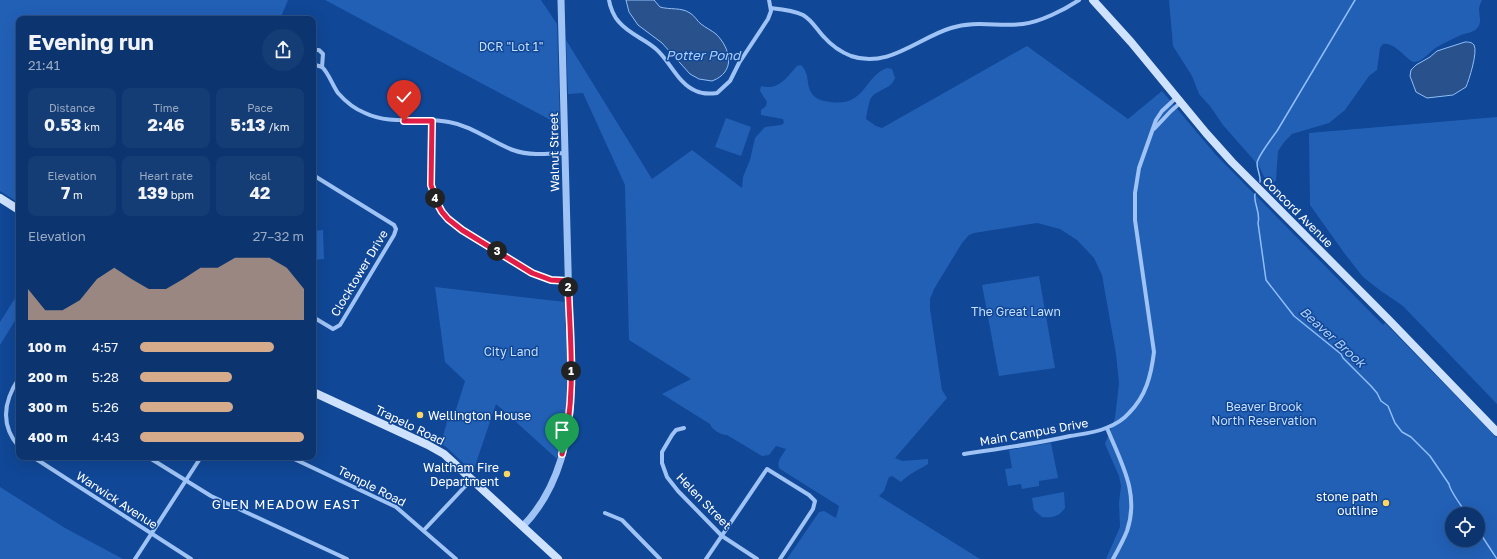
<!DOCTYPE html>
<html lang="en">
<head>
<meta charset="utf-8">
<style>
	:root { --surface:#0c3570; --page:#153d75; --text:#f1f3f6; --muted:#9aabc3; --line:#2c5083; --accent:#d6ab8b }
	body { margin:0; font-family:"Golos Text",sans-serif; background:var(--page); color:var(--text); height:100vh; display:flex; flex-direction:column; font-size:15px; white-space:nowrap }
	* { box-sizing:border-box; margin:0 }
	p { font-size:13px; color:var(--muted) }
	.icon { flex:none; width:22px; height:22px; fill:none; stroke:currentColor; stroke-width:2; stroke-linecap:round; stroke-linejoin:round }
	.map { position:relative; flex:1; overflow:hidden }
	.side { position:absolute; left:16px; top:16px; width:300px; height:444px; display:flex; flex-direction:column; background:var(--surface); border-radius:8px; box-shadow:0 4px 16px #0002,0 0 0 1px var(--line) }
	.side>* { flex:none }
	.tools { position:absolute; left:1445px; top:507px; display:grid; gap:8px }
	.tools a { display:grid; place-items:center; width:40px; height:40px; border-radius:50%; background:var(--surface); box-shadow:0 4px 16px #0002,0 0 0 1px var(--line); font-size:20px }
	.pin { position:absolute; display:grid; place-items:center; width:34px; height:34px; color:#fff; margin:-41px -17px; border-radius:50% 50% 50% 0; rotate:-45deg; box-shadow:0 0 4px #0007 }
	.pin .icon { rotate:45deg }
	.km { position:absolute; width:20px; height:20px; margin:-10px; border-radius:50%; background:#222; color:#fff; font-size:11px; line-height:20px; text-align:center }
	.round { display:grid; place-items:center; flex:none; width:42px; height:42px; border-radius:21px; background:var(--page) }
	.headline { display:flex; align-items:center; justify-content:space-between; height:68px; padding:0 12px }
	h1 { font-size:22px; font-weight:700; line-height:30px }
	.stats { display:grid; grid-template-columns:repeat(3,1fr); gap:6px; height:68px; padding:4px 12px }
	.stats div { display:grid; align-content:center; border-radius:8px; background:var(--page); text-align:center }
	.stats b { font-size:17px; font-weight:700 }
	.stats small { font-size:11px; font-weight:400 }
	.stats p { font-size:11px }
	.chart { height:112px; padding:8px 12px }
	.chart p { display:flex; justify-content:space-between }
	.chart svg { width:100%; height:72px; margin-top:4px; fill:var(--accent); opacity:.7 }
	ul { padding:0 12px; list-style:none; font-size:13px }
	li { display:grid; grid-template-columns:64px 48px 1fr; align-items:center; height:30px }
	li i { height:10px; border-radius:5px; background:var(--accent) }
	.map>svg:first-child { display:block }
	.green { fill:#2260b6; fill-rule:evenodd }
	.water { fill:#29528d; stroke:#90bef8 }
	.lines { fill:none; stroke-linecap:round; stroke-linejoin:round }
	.stream { stroke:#90bef8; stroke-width:1.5 }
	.minor { stroke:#9fc3f4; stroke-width:4 }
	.tertiary { stroke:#9fc3f4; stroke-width:7 }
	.secondary { stroke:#cfe2fd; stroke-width:8 }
	.route-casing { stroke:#fff; stroke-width:8 }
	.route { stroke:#e11d48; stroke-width:5 }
	.poi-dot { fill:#ffd662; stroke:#104796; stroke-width:1.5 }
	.labels { text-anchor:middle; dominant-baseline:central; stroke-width:3; stroke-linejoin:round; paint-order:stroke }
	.park-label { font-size:12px; fill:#c7dffe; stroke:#104796 }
	.street-label { font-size:12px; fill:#fff; stroke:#104796 }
	.poi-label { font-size:12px; fill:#fff; stroke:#104796; text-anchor:end }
	.water-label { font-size:13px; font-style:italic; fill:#abcdfb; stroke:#104796 }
	.neighbourhood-label { font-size:13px; letter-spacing:1px; fill:#fff; stroke:#104796 }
</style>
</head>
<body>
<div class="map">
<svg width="1497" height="559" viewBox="0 0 1497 559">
	<rect width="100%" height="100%" fill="#104796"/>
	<g class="green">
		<path d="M0 0H288L280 19H19V203L0 191Z"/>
		<path d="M325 0H541L557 24 560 125Z"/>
		<path d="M1169 0H1482C1481 3 1479 6 1479 9 1479 15 1482 22 1478 27 1473 34 1466 32 1459 36 1452 39 1444 43 1437 47 1430 51 1423 62 1414 62 1408 62 1396 42 1383 44L1380 48 1377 70 1369 76 1345 110 1329 123 1292 134 1285 141 1278 151 1276 180 1273 183 1264 177 1259 166 1223 125 1210 106 1199 94 1192 76 1173 46Z"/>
		<path d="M566 40 652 179 692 150 742 188 743 177 750 160 755 138 765 127 781 125 784 123 783 119 761 115V110L766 106 767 102 760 91 761 86C779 91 787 77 797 66L801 65C811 75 805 86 813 95 817 100 824 101 830 102 866 107 863 77 887 68L892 69 895 78C890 91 875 89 870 100 868 106 867 113 866 119L876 126 882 128 1027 46 1128 119 1162 91 1216 155 1383 325 1385 323 1497 438V559H1106L1120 527 1119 503 1121 486 1119 476 1105 444 1115 418 1117 401 1119 383 1116 354 1102 275 1094 258 1077 240 1060 229 1037 223 974 233 969 235 962 243 934 289 930 299V309L942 390 947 398 895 458 902 461 928 459V464C920 469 907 475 901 482L892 476 889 477 884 491 879 496 980 559H787L819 512 824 511 836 518 839 506 780 469C775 462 783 455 786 449L776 446 769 455 762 456 727 435C721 435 712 430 710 424L662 394 691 379 629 340 625 185 583 93 568 94ZM1452 514H1478V540H1452Z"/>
		<path d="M1497 117V404L1403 306 1381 291 1363 277 1345 254 1310 205 1309 133Z"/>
		<path d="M726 118 751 127 741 156 715 147Z"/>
		<path d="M323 230 324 259 313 260V231Z"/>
		<path d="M1039 276 1055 368 999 376 982 285Z"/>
		<path d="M435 287 565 302C566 355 572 407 557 459L496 404 473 472 446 447 441 444 448 418 453 419 465 381 445 362Z"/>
		<path d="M19 292V314L0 345V322Z"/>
		<path d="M1051 443 1058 478 1039 481V486L1022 489 1021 484 1008 486 1005 469 1012 468 1009 450Z"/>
		<path d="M0 487 65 528 123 559H0Z"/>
		<path d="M1064 492 1065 508C1058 517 1053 518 1042 517L1034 510 1032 498Z"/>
	</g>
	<g class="water">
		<path d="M626 0H654L660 7C670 10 681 7 690 13 695 16 697 21 701 24 706 28 711 30 716 34 731 49 736 72 712 81L699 79 690 74 662 43 638 25 629 12Z"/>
		<path d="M1465 42C1468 42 1472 42 1474 45 1478 52 1469 80 1466 87L1453 95 1427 98 1416 92 1410 76 1411 70 1416 65 1430 57 1437 51Z"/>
	</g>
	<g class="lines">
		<g class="stream">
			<path d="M1260 182C1261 176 1257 170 1257 163 1258 156 1272 138 1277 131L1355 0"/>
			<path d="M1255 194C1253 203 1261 212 1258 223L1266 280 1294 316 1341 354 1343 358 1371 386 1377 393 1381 401 1388 406 1395 423 1402 432 1411 437 1430 456 1449 484C1450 491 1462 507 1467 514"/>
			<path d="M1478 530 1497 559"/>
		</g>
		<g class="minor">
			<path d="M609 0C610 7 614 17 619 22 629 34 645 39 656 49 670 61 678 84 696 91 702 94 710 94 717 93L730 81 739 63 768 19 771 11 769 0"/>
			<path d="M771 8C781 9 793 10 803 15 812 20 817 30 824 37 831 45 841 52 851 56 888 69 918 38 951 28 975 20 999 27 1023 24 1040 22 1064 10 1079 0"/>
			<path d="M313 50H319L323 54 322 67"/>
			<path d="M313 64C315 65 319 66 322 67 328 72 333 86 338 93 345 101 355 109 365 113 392 126 421 116 449 122 473 126 491 142 513 150 530 156 548 154 565 153"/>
			<path d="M432 121 431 185 437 203 448 219 462 230 532 273 551 280 568 281"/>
			<path d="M1154 129 1171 111 1180 103"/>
			<path d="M313 175 394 225 396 229 394 235 340 325 333 329 313 317"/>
			<path d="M19 378C3 402 0 425 19 447"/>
			<path d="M684 428 676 430 672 435 662 452V463L667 477 678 491 722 536 757 559"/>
			<path d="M1107 428C1121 463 1140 493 1127 531 1123 541 1118 550 1113 559"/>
			<path d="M964 454C999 449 1035 444 1070 436 1082 434 1094 433 1106 428 1114 425 1123 420 1129 413 1146 396 1151 376 1154 352L1135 220V193L1139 168 1156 120 1162 111 1176 98"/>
			<path d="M33 457 191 559"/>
			<path d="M148 457 211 496 347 559"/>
			<path d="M290 457 396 507 456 559"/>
			<path d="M605 513 622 520 660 559"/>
			<path d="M424 530 472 479"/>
			<path d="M135 559 201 457"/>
			<path d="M706 559 767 469 809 495 815 501 813 509 780 559"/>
		</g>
		<path class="tertiary" d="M523 526C559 489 572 434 571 383L561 0"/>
		<g class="secondary">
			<path d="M1093 0 1131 42 1206 133 1232 162 1389 320 1497 432"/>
			<path d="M0 198 19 210"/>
			<path d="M313 392 428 445 444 454 558 559"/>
		</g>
	</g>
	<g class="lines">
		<g class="route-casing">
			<path id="route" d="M404 121H432L431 185 437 203 442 212 448 219 462 230 532 273 551 280 568 281C570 339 577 398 562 454"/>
		</g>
		<use href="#route" class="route"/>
	</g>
	<g class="poi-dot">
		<circle cx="420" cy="415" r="4"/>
		<circle cx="507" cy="474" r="4"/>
		<circle cx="1386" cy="503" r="4"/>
	</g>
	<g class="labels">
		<g class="park-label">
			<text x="511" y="46">DCR "Lot 1"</text>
			<text x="1016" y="311">The Great Lawn</text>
			<text x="511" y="351">City Land</text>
			<text x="1264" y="406">Beaver Brook<tspan x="1264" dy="14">North Reservation</tspan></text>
		</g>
		<g class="street-label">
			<text transform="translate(554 152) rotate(-91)">Walnut Street</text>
			<text transform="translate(1298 212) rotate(45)">Concord Avenue</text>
			<text transform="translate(359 273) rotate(-59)">Clocktower Drive</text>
			<text transform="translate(410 425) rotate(26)">Trapelo Road</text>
			<text transform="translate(1034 432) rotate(-10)">Main Campus Drive</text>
			<text transform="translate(372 486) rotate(27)">Temple Road</text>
			<text transform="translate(117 500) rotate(33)">Warwick Avenue</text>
			<text transform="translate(704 501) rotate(46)">Helen Street</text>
		</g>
		<g class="poi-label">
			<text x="428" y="415" text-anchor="start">Wellington House</text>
			<text x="499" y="467">Waltham Fire<tspan x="499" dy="14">Department</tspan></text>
			<text x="1378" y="496">stone path<tspan x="1378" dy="14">outline</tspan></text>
		</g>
		<g class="water-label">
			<text x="703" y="55">Potter Pond</text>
			<text transform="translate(1333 337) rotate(42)">Beaver Brook</text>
		</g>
		<g class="neighbourhood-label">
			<text x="286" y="504">GLEN MEADOW EAST</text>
		</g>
	</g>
</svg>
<div class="tools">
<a><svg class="icon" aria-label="locate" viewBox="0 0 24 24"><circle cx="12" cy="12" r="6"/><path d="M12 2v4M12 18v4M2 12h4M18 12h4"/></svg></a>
</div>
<div class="pin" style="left:562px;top:454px;background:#1e9e55"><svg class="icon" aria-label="arrive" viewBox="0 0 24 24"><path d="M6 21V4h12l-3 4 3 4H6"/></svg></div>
<div class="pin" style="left:404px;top:121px;background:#d93025"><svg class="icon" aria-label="check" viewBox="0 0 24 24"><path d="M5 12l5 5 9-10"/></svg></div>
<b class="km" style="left:571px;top:371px">1</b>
<b class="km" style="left:568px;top:287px">2</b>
<b class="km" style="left:497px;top:251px">3</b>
<b class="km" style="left:435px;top:198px">4</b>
<section class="side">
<div class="headline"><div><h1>Evening run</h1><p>21:41</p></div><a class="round"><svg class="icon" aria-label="share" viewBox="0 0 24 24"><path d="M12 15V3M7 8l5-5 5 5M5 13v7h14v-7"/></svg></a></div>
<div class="stats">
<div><p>Distance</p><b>0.53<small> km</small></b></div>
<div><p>Time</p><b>2:46</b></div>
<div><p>Pace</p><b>5:13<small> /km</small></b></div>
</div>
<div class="stats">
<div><p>Elevation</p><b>7<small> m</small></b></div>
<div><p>Heart rate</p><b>139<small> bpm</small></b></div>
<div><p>kcal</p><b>42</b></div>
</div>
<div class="chart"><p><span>Elevation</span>27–32 m</p>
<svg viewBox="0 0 160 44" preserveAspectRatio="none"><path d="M0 44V25L10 38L20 38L30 32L40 19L50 12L60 19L70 25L80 25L90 19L100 12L110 12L120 6L130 6L140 6L150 12L160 25V44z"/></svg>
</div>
<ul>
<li><b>100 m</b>4:57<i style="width:82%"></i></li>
<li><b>200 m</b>5:28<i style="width:56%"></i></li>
<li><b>300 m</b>5:26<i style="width:57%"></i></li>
<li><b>400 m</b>4:43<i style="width:100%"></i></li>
</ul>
</section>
</div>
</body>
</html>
